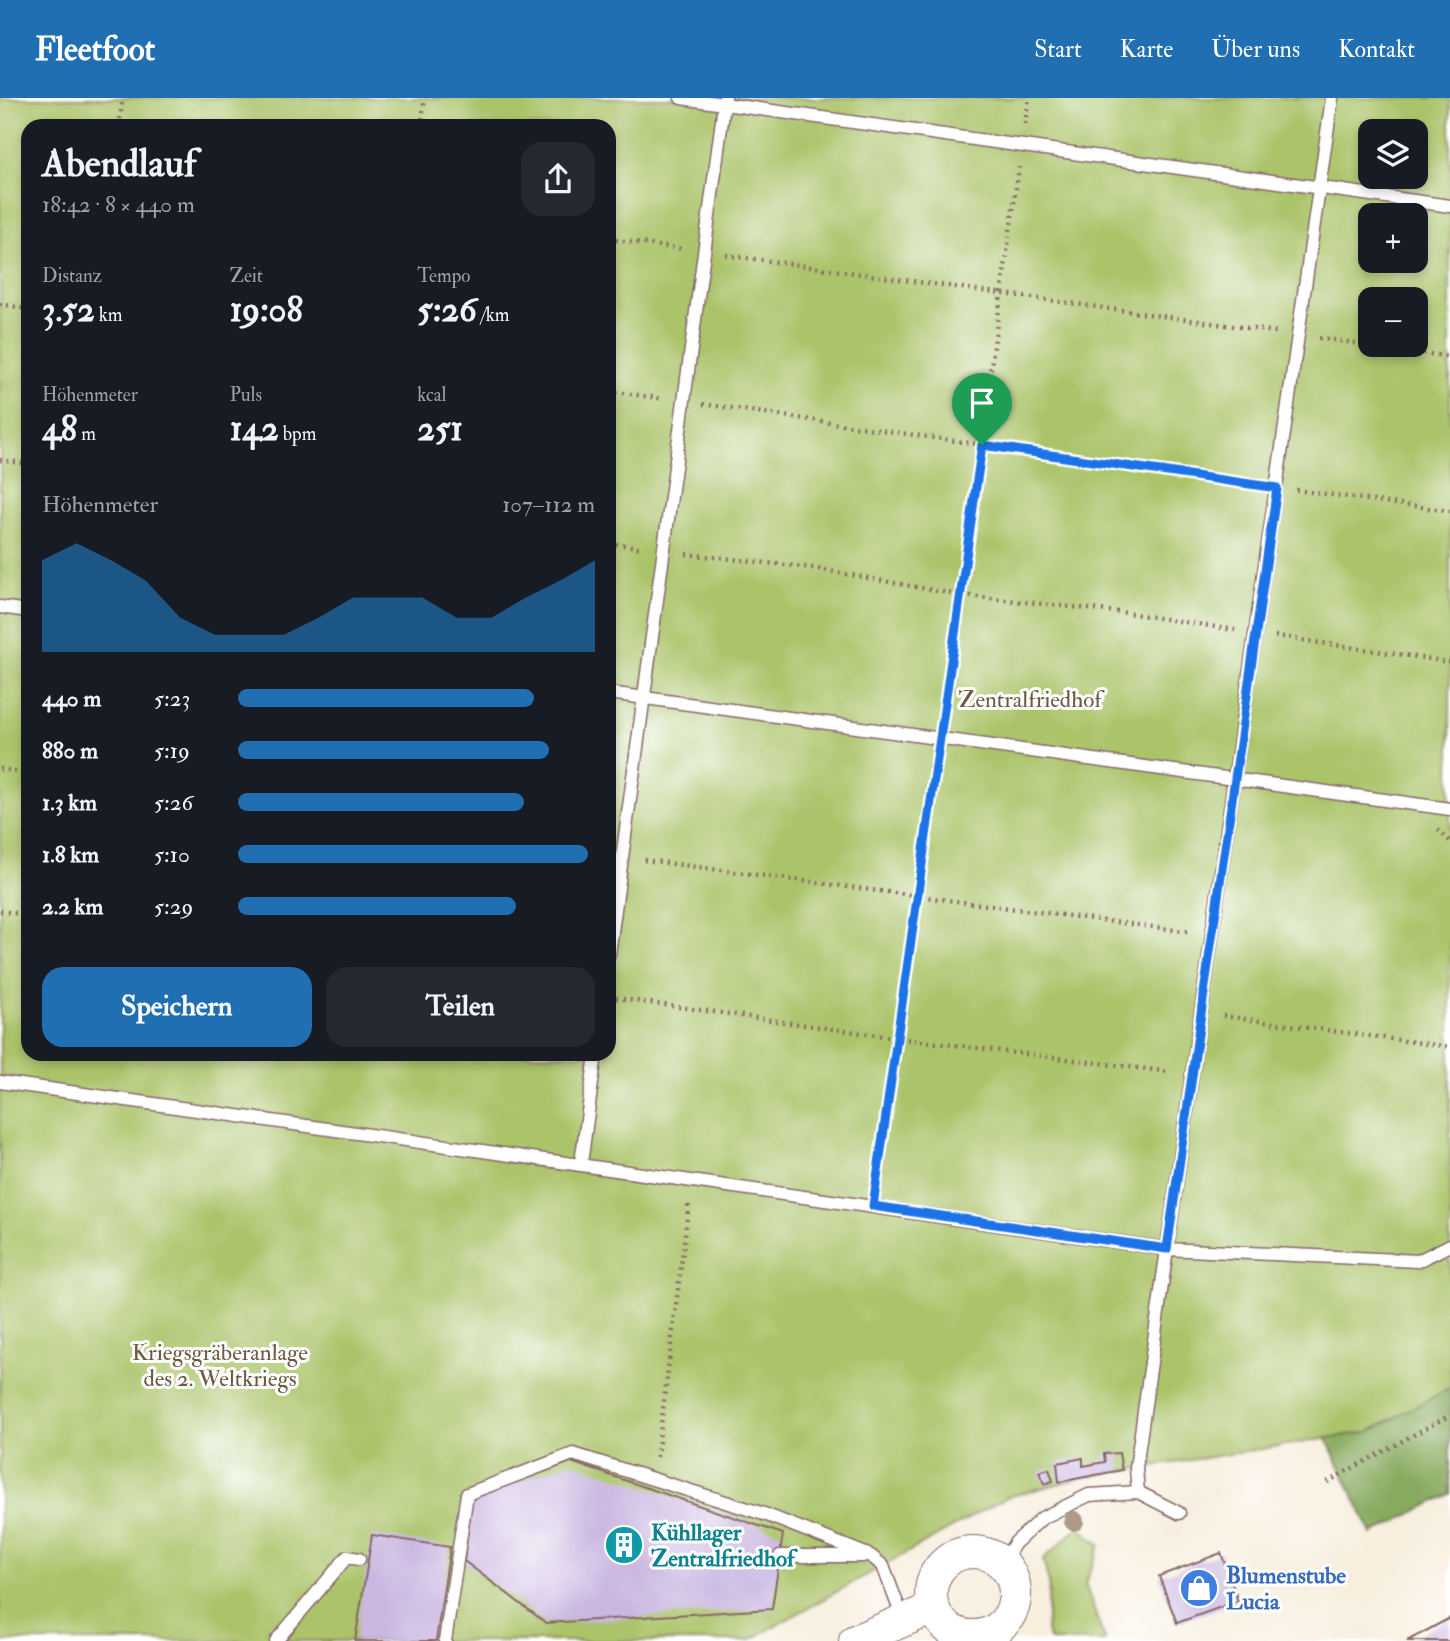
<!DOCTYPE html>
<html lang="de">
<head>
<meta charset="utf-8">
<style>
	:root { --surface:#171b24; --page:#242831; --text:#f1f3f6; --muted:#9ea1a6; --accent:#1f6fb2 }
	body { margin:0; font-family:"IM FELL Double Pica",serif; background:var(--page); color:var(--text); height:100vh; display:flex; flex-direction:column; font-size:26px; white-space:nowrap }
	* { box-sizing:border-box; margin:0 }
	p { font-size:23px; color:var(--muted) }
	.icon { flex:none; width:38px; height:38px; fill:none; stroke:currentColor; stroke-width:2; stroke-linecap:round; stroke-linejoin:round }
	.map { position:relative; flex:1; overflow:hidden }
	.drawer { position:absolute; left:21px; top:21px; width:595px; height:942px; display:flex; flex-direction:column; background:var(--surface); border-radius:21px; box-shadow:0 4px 10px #0003 }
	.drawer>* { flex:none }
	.buttons { position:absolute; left:1358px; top:21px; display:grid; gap:14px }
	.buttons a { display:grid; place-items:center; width:70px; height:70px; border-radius:14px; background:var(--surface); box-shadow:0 4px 10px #0003; font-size:35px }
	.pin { position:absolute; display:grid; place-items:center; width:60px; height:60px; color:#fff; margin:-72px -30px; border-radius:50% 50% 50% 0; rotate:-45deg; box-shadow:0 0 7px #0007 }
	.pin .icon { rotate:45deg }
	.round { display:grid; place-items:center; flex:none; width:74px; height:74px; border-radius:21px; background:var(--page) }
	.headline { display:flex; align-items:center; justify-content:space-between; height:119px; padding:0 21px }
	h1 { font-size:38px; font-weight:800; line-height:52px }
	.figures { display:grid; grid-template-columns:repeat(3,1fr); gap:10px; height:119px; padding:7px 21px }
	.figures div { display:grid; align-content:center }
	.figures b { font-size:35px; font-weight:800 }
	.figures small { font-size:19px; font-weight:400 }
	.figures p { font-size:19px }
	.chart { height:196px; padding:14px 21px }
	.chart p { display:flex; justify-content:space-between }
	.chart svg { width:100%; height:126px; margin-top:7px; fill:var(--accent); opacity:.7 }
	.cta { display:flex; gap:14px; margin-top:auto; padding:14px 21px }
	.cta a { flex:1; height:80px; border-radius:21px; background:var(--accent); color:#fff; font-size:28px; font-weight:800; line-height:80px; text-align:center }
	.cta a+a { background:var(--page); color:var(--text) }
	ul { padding:0 21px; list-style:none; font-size:23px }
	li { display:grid; grid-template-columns:112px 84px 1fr; align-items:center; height:52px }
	li i { height:18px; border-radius:9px; background:var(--accent) }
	header { display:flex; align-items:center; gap:42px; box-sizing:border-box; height:98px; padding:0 35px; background:var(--accent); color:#fff }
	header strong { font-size:33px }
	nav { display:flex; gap:38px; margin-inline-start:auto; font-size:24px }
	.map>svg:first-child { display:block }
	.green { fill:#abc46a; stroke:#7a724a; stroke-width:2; fill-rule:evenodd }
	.forest { fill:#88aa5e; stroke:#696444; stroke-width:2 }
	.building { fill:#cbb7e1 }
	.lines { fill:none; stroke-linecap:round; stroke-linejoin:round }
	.service-casing { stroke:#876769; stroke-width:15 }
	.tertiary-casing { stroke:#876769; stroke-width:34 }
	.path { stroke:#876769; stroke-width:4.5; stroke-dasharray:2 5; stroke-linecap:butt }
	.service { stroke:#fff; stroke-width:12 }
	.tertiary { stroke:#fff; stroke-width:32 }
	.tree { fill:#ab9c87 }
	.route-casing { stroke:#fff; stroke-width:14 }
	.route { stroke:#1a73e8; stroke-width:9 }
	.labels { text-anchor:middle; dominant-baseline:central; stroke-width:6; stroke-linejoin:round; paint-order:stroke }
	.park-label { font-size:23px; fill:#6c5941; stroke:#fff }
	.culture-label { font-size:23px; font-weight:bold; fill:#0d838f; stroke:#fff; text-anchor:start }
	.shop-label { font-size:23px; font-weight:bold; fill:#366cbe; stroke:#fff; text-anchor:start }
</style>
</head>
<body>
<header>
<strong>Fleetfoot</strong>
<nav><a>Start</a><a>Karte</a><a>Über uns</a><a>Kontakt</a></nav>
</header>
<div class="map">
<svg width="1450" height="1543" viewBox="0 0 1450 1543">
	<rect width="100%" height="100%" fill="#fff"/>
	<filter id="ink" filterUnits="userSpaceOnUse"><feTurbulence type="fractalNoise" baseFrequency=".0143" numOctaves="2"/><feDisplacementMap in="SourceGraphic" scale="14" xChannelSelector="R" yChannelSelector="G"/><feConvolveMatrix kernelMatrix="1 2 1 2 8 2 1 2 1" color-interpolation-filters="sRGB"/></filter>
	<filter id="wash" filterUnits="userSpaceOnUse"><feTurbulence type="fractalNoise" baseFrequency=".00686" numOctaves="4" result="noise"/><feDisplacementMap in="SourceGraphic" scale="28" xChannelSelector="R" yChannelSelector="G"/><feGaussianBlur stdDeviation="1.57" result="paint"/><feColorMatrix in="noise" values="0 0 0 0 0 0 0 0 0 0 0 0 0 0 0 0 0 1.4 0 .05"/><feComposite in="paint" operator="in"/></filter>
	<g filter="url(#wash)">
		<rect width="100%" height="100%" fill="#f7eedd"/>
		<g class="green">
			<path d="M0 0H1450V1290L1368 1334 1084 1379 1007 1399 748 1543H0ZM28 28H609V956H28ZM1370 33H1416V79H1370ZM1370 117H1416V163H1370ZM1370 201H1416V247H1370Z"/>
			<path d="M1079 1429 1100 1447 1085 1486 1105 1543H1050L1046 1534 1049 1486 1043 1461Z"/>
		</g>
		<path class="forest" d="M1450 1290V1396L1372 1436 1326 1340 1368 1334Z"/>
		<g id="blocks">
			<g class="building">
				<path d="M1119 1355 1122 1372 1059 1384 1057 1365 1083 1360V1368L1105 1364 1104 1356Z"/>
				<path d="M571 1364 783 1436 772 1511 546 1525 464 1463 472 1400Z"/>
				<path d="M1049 1371 1053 1383 1044 1386 1039 1374Z"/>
				<path d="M372 1437 450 1449 436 1543H355Z"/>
				<path d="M1221 1455 1238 1503 1177 1525 1159 1478Z"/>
				<path d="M1450 1520V1543H1407Z"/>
			</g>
		</g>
	</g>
	<g filter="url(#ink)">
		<use href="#blocks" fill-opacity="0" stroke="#876769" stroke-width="2"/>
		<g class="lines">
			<g class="service-casing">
				<g id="service">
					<path d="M681 0 1450 108"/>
					<path d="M1332 0 1167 1151 1418 1163 1450 1147"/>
					<path d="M0 509 28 513"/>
					<path d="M609 595 1450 711"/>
					<path d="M609 856 725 0"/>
					<path d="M0 984 1167 1151 1136 1370 1138 1394"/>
					<path d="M581 1065 596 956"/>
					<path d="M780 1458H863"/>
					<path d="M1002 1465 1015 1445 1042 1420 1089 1397 1138 1394 1179 1415"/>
					<path d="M276 1543 347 1459 359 1461"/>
					<path d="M445 1543 467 1396 573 1356 767 1417 871 1458 883 1468 903 1521"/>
				</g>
			</g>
			<g class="tertiary-casing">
				<g id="tertiary">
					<circle cx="973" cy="1496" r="42"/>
					<path d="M855 1543 933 1510"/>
				</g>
			</g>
			<g class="path">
				<path d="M1025 26 1029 0"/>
				<path d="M119 28 123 0"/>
				<path d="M421 28 425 0"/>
				<path d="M609 141 683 151"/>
				<path d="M726 157 1276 234"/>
				<path d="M0 206 28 211"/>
				<path d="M1319 240 1450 259"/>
				<path d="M609 293 664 301"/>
				<path d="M703 306 1256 387"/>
				<path d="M0 362 28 366"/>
				<path d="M1296 392 1450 413"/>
				<path d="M609 445 643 450"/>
				<path d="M686 456 813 470 960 497 1128 515 1235 532"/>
				<path d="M1275 538 1450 564"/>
				<path d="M942 618 1019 69"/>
				<path d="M0 671 28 675"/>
				<path d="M1438 732 1450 743"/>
				<path d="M644 762 1191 834"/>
				<path d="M0 813 28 817"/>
				<path d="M609 899 897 940 1171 974"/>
				<path d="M1223 918 1450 949"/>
				<path d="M876 1090 936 662"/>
				<path d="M657 1359 689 1104"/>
				<path d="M1327 1384 1450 1317"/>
			</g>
			<use href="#service" class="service"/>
			<use href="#tertiary" class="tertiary"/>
		</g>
		<circle class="tree" cx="1074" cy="1423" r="10"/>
	</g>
	<g class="lines" filter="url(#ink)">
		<g class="route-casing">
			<path id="route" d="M982 347 1277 390 1167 1151 873 1108Z"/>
		</g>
		<use href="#route" class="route"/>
	</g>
	<defs>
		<g id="building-disc" transform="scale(2.0125)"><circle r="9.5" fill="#0f9aa8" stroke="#fff"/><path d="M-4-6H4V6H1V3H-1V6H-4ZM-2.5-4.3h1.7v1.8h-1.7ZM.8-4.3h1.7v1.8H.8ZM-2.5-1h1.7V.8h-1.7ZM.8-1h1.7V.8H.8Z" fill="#fff"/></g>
		<g id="shop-disc" transform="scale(2.0125)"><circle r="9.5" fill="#3f7fe0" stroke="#fff"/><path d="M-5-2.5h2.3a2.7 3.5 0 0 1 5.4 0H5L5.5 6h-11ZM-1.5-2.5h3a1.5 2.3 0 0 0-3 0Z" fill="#fff"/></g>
	</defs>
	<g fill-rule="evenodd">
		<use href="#building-disc" x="624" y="1447"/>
		<use href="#shop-disc" x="1199" y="1490"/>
	</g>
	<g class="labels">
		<g class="park-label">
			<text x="1030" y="601">Zentralfriedhof</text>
			<text x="220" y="1254">Kriegsgräberanlage<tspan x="220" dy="26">des 2. Weltkriegs</tspan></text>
		</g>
		<g class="culture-label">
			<text x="651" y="1434">Kühllager<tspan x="651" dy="26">Zentralfriedhof</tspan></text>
		</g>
		<g class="shop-label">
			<text x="1226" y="1477">Blumenstube<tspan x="1226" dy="26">Lucia</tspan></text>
		</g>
	</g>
</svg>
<div class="buttons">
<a><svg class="icon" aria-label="layers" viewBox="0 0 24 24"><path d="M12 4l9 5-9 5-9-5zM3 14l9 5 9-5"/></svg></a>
<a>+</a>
<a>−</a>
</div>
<div class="pin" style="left:982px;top:347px;background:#1e9e55"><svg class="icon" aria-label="arrive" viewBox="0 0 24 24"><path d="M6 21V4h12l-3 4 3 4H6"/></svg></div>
<section class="drawer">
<div class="headline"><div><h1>Abendlauf</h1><p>18:42 · 8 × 440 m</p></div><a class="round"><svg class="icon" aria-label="share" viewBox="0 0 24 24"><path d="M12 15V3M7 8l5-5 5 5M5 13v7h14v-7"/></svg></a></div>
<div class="figures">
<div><p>Distanz</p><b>3.52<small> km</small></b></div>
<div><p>Zeit</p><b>19:08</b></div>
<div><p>Tempo</p><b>5:26<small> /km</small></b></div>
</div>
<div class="figures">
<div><p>Höhenmeter</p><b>48<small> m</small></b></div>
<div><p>Puls</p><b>142<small> bpm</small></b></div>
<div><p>kcal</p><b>251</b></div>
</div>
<div class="chart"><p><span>Höhenmeter</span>107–112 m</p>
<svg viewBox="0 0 160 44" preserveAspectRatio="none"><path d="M0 44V12L10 6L20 12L30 19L40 32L50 38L60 38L70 38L80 32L90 25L100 25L110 25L120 32L130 32L140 25L150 19L160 12V44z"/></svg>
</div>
<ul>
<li><b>440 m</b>5:23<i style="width:83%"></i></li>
<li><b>880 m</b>5:19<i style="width:87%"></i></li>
<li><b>1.3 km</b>5:26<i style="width:80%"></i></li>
<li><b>1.8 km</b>5:10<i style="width:98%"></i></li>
<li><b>2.2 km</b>5:29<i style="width:78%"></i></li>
</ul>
<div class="cta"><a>Speichern</a><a>Teilen</a></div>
</section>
</div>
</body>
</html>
